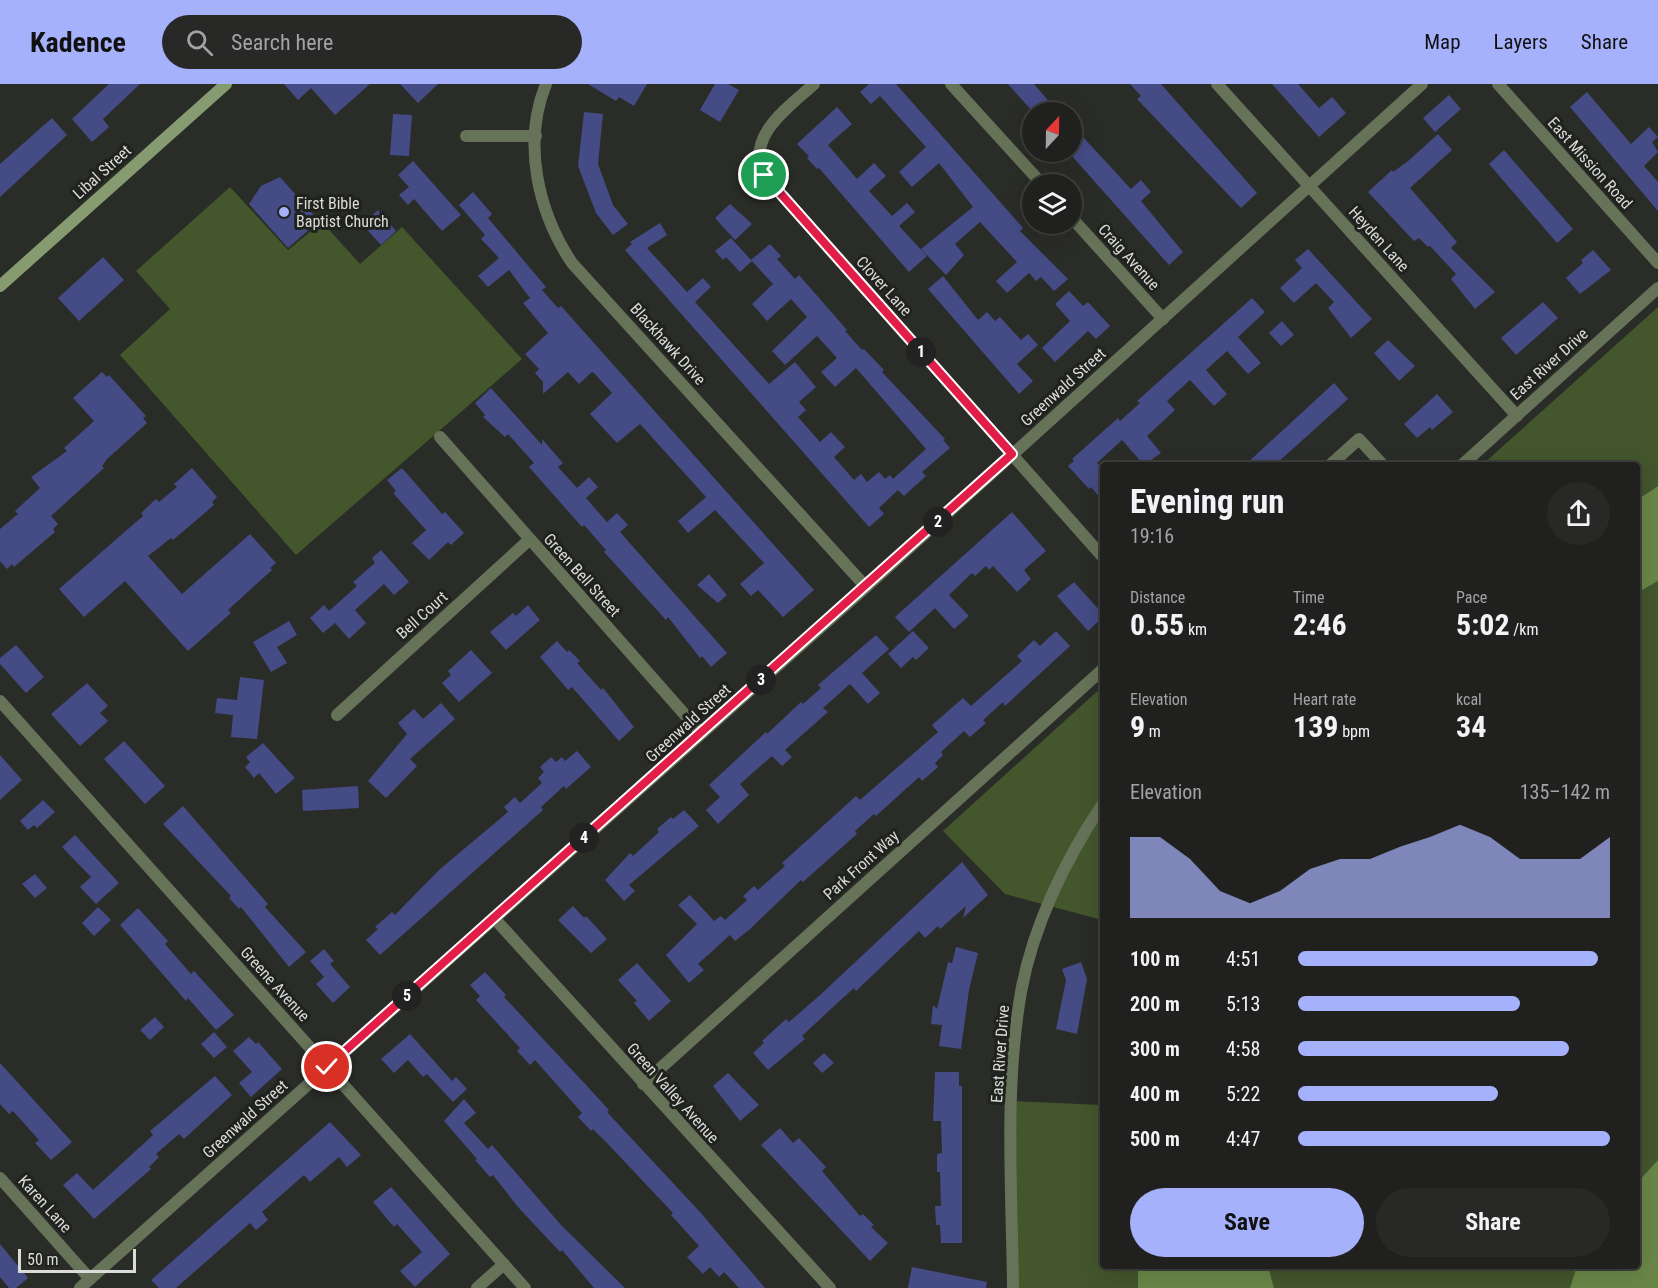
<!DOCTYPE html>
<html lang="en">
<head>
<meta charset="utf-8">
<style>
	:root { --surface:#20211e; --page:#282927; --text:#f1f3f6; --muted:#a2a3a4; --line:#3d3e3c; --accent:#a6b1fc }
	body { margin:0; font-family:"Roboto Condensed",sans-serif; background:var(--page); color:var(--text); height:100vh; display:flex; flex-direction:column; font-size:22px; white-space:nowrap }
	* { box-sizing:border-box; margin:0 }
	p { font-size:20px; color:var(--muted) }
	.icon { flex:none; width:33px; height:33px; fill:none; stroke:currentColor; stroke-width:2; stroke-linecap:round; stroke-linejoin:round }
	.map { position:relative; flex:1; overflow:hidden }
	.details { position:absolute; left:1100px; top:378px; width:540px; height:807px; display:flex; flex-direction:column; background:var(--surface); border-radius:6px; box-shadow:0 6px 24px #0002,0 0 0 2px var(--line) }
	.details>* { flex:none }
	.needle { width:39px; rotate:22deg }
	.tools { position:absolute; left:1022px; top:18px; display:grid; gap:12px }
	.tools a { display:grid; place-items:center; width:60px; height:60px; border-radius:50%; background:var(--surface); box-shadow:0 6px 24px #0002,0 0 0 2px var(--line); font-size:30px }
	.scale { position:absolute; left:18px; bottom:15px; width:118px; box-sizing:border-box; padding-left:6px; border:3px solid #dbdcda; border-top:0; font-size:16px; line-height:21px; white-space:nowrap; color:#dbdcda; -webkit-text-stroke:4px #20221e; paint-order:stroke }
	.pin { position:absolute; display:grid; place-items:center; width:51px; height:51px; color:#fff; margin:-26px; border:3px solid #fff; border-radius:50%; box-shadow:0 2px 6px #0007 }
	.km { position:absolute; width:30px; height:30px; margin:-15px; border-radius:50%; background:#222; color:#fff; font-size:16px; line-height:30px; text-align:center }
	.round { display:grid; place-items:center; flex:none; width:63px; height:63px; border-radius:32px; background:var(--page) }
	.head { display:flex; align-items:center; justify-content:space-between; height:102px; padding:0 30px }
	h1 { font-size:33px; font-weight:700; line-height:45px }
	.stats { display:grid; grid-template-columns:repeat(3,1fr); gap:9px; height:102px; padding:6px 30px }
	.stats div { display:grid; align-content:center }
	.stats b { font-size:30px; font-weight:700 }
	.stats small { font-size:16px; font-weight:400 }
	.stats p { font-size:16px }
	.chart { height:168px; padding:12px 30px }
	.chart p { display:flex; justify-content:space-between }
	.chart svg { width:100%; height:108px; margin-top:6px; fill:var(--accent); opacity:.7 }
	.primary-button { display:flex; gap:12px; margin-top:auto; padding:12px 30px }
	.primary-button a { flex:1; height:69px; border-radius:36px; background:var(--accent); color:#111; font-size:24px; font-weight:700; line-height:69px; text-align:center }
	.primary-button a+a { background:var(--page); color:var(--text) }
	ul { padding:0 30px; list-style:none; font-size:20px }
	li { display:grid; grid-template-columns:96px 72px 1fr; align-items:center; height:45px }
	li i { height:15px; border-radius:8px; background:var(--accent) }
	header { display:flex; align-items:center; gap:36px; box-sizing:border-box; height:84px; padding:0 30px; background:var(--accent); color:#111 }
	header strong { font-size:28px }
	nav { display:flex; gap:33px; margin-inline-start:auto; font-size:21px }
	.search { width:420px; height:54px; background:var(--page); display:flex; align-items:center; gap:15px; box-sizing:border-box; padding:0 21px; border-radius:33px; color:var(--muted); font-size:22px }
	.map>svg:first-child { display:block }
	.green { fill:#43562c }
	.water { fill:#6a8647 }
	.building { fill:#454b85 }
	.lines { fill:none; stroke-linecap:round; stroke-linejoin:round }
	.street { stroke:#667358; stroke-width:12 }
	.secondary { stroke:#879b71; stroke-width:12 }
	.route-casing { stroke:#fff; stroke-width:12 }
	.route { stroke:#e11d48; stroke-width:8 }
	.poi-dot { fill:#a6b1fc; stroke:#20221e; stroke-width:2 }
	.labels { text-anchor:middle; dominant-baseline:central; stroke-width:6; stroke-linejoin:round; paint-order:stroke }
	.street-label { font-size:16px; fill:#dbdcda; stroke:#20221e }
	.poi-label { font-size:16px; fill:#dbdcda; stroke:#20221e; text-anchor:start }
</style>
</head>
<body>
<header>
<strong>Kadence</strong>
<div class="search"><svg class="icon" aria-label="search" viewBox="0 0 24 24"><circle cx="10" cy="10" r="6"/><path d="M15 15l6 6"/></svg>Search here</div>
<nav><a>Map</a><a>Layers</a><a>Share</a></nav>
</header>
<div class="map">
<svg width="1658" height="1204" viewBox="0 0 1658 1204">
	<rect width="100%" height="100%" fill="#2a2c28"/>
	<g class="green">
		<path d="M230 103 288 166 322 138 360 180 402 143 522 275 296 471 120 271 170 225 136 187Z"/>
		<path d="M1658 223V402L1637 416 1636 381H1482Z"/>
		<path d="M1658 497V1204H1274L1268 1182H1636V509Z"/>
		<path d="M1102 603V836L1005 810 943 747Z"/>
		<path d="M1013 1017 1102 1021V1182H1138V1204H1013Z"/>
	</g>
	<g class="water">
		<path d="M1658 402V497L1637 509V416Z"/>
		<path d="M1658 1076V1204H1570L1577 1182H1636L1637 1099Z"/>
		<path d="M1138 1182H1268L1274 1204H1138Z"/>
	</g>
	<g class="building">
		<path d="M109 0H140L103 35 109 43 92 58 72 35Z"/>
		<path d="M284 0H370L335 31 311 4 298 16Z"/>
		<path d="M400 0H438L418 19Z"/>
		<path d="M588 0H647L634 22 619 13 616 17Z"/>
		<path d="M715 0H728L739 6 720 38 700 26Z"/>
		<path d="M869 0H896L1023 144 1020 147 1068 195 1054 207 1041 193 1036 197 1029 189 1007 209 996 197 1017 178 980 138 955 160 964 171 946 191 921 165 973 123 939 79 912 103 899 88 926 63 880 12 871 20 860 8Z"/>
		<path d="M1008 0H1034L1058 28H1033Z"/>
		<path d="M1130 0H1161L1257 109 1241 124 1137 15 1141 12Z"/>
		<path d="M1272 0H1298L1319 24 1332 13 1346 29 1319 53Z"/>
		<path d="M1587 8 1631 60 1649 43 1658 53 1652 58 1658 68 1644 82 1658 98V127L1570 23Z"/>
		<path d="M1449 11 1461 25 1435 48 1423 34Z"/>
		<path d="M837 23 852 40 828 61 857 95 874 79 886 92 869 107 892 132 907 119 915 128 899 142 927 172 909 188 819 84 817 85 807 74 809 72 797 60Z"/>
		<path d="M584 28 603 30 598 80 613 121 628 140 613 151 596 129 578 82Z"/>
		<path d="M393 30 412 31 409 72 390 71Z"/>
		<path d="M52 34 67 51 0 113V80Z"/>
		<path d="M1071 40 1131 105 1141 96 1151 108 1141 117 1183 168 1169 181 1071 71Z"/>
		<path d="M1438 50 1452 66 1410 104 1457 158 1451 164 1495 208 1475 225 1451 195 1456 190 1430 162 1428 163 1419 154 1414 157 1368 108 1392 86 1393 88 1407 78Z"/>
		<path d="M1504 66 1573 145 1557 159 1489 80Z"/>
		<path d="M413 77 461 131 442 147 414 115 408 121 399 111 409 103 398 91Z"/>
		<path d="M280 93 319 137 288 164 249 120 261 102Z"/>
		<path d="M473 108 492 130 488 134 546 203 542 206 558 224 561 222 814 506 783 533 758 506 751 512 740 500 764 479 715 426 688 449 678 437 706 413 640 340 617 359 590 330 612 309 595 290 592 288 579 300 568 288 543 310V298L535 289 539 285 525 270 548 249 523 219 530 214 509 186 488 203 478 192 499 174 481 155 485 151 459 121Z"/>
		<path d="M730 120 752 140 735 156 715 134Z"/>
		<path d="M378 126 396 147 381 161 362 140Z"/>
		<path d="M660 139 667 151 647 164 687 208 703 194 711 203 695 218 769 300 795 278 816 303 799 318 806 326 798 333 820 358 831 348 845 363 834 373 854 396 861 390 867 398 879 388 885 395 890 391 893 395 926 365 856 284 835 303 821 288 837 274 817 252 785 281 772 267 807 233 791 215 767 237 752 220 773 200 751 176 770 160 781 172 777 175 795 195 799 191 847 246 845 247 862 266 864 265 884 286 882 288 945 355 943 356 950 364 922 388 926 392 904 412 898 406 879 424 884 430 869 443 625 166 632 160 630 158Z"/>
		<path d="M731 154 752 177 740 188 726 173 723 176 715 167Z"/>
		<path d="M1308 165 1372 235 1351 254 1328 224 1334 218 1316 199 1294 219 1280 204 1302 184 1295 176Z"/>
		<path d="M1593 166 1611 186 1580 210 1566 194 1583 179 1581 176Z"/>
		<path d="M103 173 124 196 79 237 58 214Z"/>
		<path d="M943 192 978 236 987 228 995 237 1000 233 1021 256 1028 250 1038 261 1017 280 1033 297 1019 310 928 205Z"/>
		<path d="M1069 207 1083 222 1088 218 1110 242 1096 255 1088 247 1055 278 1042 264 1070 237 1055 220Z"/>
		<path d="M1252 214 1265 228 1238 253 1261 279 1248 290 1227 267 1206 286 1227 310 1214 322 1190 296 1167 317 1175 326 1147 352 1161 369 1144 381 1122 356 1097 379 1102 384V416L1091 403 1089 405 1068 382 1074 377 1072 375 1118 334 1120 337 1140 319 1137 317Z"/>
		<path d="M1543 218 1558 234 1516 271 1501 254Z"/>
		<path d="M1282 237 1294 251 1281 262 1269 249Z"/>
		<path d="M1388 256 1415 282 1399 297 1374 269Z"/>
		<path d="M102 288 107 293 109 291 146 332 143 334 147 339 106 376 102 382 104 384 51 432 58 440 53 445 55 448 14 483 12 480 7 485 0 477V445L18 430 15 427 40 404 31 393 67 367 64 364 94 337 73 314Z"/>
		<path d="M1334 299 1348 315 1275 381H1245Z"/>
		<path d="M491 304 542 361V355L563 379 558 383 577 404 589 393 598 403 586 414 607 438 617 429 628 441 620 448 727 569 711 583 702 572 700 574 668 533 666 536 604 468 606 466 584 441 582 443 529 383 534 379 508 350 505 353 483 333 485 331 475 319Z"/>
		<path d="M1437 310 1453 328 1432 346 1430 343 1417 354 1404 340Z"/>
		<path d="M192 384 217 413 212 418 214 421 173 456 171 454 148 472 182 510 250 450 276 479 270 484 272 486 228 526 231 529 188 567 125 497 84 533 59 505 143 432 141 429 156 415 159 418 177 403 174 400Z"/>
		<path d="M402 384 442 430 445 428 464 449 451 461 448 458 429 476 412 459 426 446 393 409 396 407 387 396Z"/>
		<path d="M1012 428 1046 467 1024 486 1031 495 1017 508 993 482 989 486 986 482 975 492 972 489 949 511 969 532 954 545 935 524 909 548 895 533Z"/>
		<path d="M381 466 409 498 394 511 384 500 355 526 366 539 349 555 335 539 323 549 310 534 324 521 329 527 357 502 353 498 375 479 372 474Z"/>
		<path d="M709 490 727 511 718 519 697 501Z"/>
		<path d="M1074 498 1102 529V534L1088 547 1057 512Z"/>
		<path d="M528 521 540 536 506 566 490 548 513 529 516 532Z"/>
		<path d="M289 537 297 551 277 563 287 579 271 588 253 558Z"/>
		<path d="M913 547 929 564 916 576 913 573 901 584 888 570Z"/>
		<path d="M1056 547 1070 562 1005 622 1003 618 983 636 986 639 970 653 964 647 941 668 943 671 935 679 938 683 922 697 919 693 876 732 874 730 855 747 857 750 803 798 801 796 749 846 735 857 730 851 698 880 704 886 689 899 666 871 697 840 678 821 690 811 714 837 721 832 725 836 747 816 743 812 754 802 758 806 785 782 782 779 856 712 860 716 938 648 932 641 963 614 971 622 1022 577 1017 572 1034 556 1040 562Z"/>
		<path d="M876 551 889 565 862 589 880 609 868 620 850 600 823 624 828 628 785 666 792 673 782 682 772 672 740 700 749 711 718 740 706 726 720 713 709 701 766 648 767 650 801 618 803 620 821 604 818 601Z"/>
		<path d="M557 557 567 568 569 566 580 577 577 579 601 606 603 604 634 643 619 657 572 603 568 606 540 573Z"/>
		<path d="M16 561 44 593 26 609 0 580V574Z"/>
		<path d="M471 566 492 589 459 618 442 599 451 591 448 587Z"/>
		<path d="M240 593 264 596 257 655 231 653 233 631 215 629 217 614 237 616Z"/>
		<path d="M87 599 108 622 100 629 108 637 80 662 51 630Z"/>
		<path d="M441 619 455 635 410 675 417 682 386 714 368 697 407 650 398 639 414 625 423 635Z"/>
		<path d="M124 657 165 702 145 720 104 675Z"/>
		<path d="M263 659 295 694 276 710 259 689 254 694 245 683 250 678 246 673Z"/>
		<path d="M577 667 591 683 566 705 564 702 541 723 543 726 380 871 366 856 378 845 375 843 392 828 395 831 439 786 508 728 504 723 515 713 520 719 542 699 538 694 544 688 540 683 551 673 556 678 562 673 565 677Z"/>
		<path d="M0 671 22 696 0 716Z"/>
		<path d="M358 702 359 724 303 727 302 706Z"/>
		<path d="M43 716 55 728 37 744 34 741 28 746 20 737Z"/>
		<path d="M183 722 268 820 265 823 306 868 289 883 241 823 239 825 229 814 231 812 163 740Z"/>
		<path d="M684 726 699 742 629 801 635 807 624 817 605 796 630 769 633 772 659 748 657 745 671 733 673 735Z"/>
		<path d="M75 751 119 799 96 820 80 803 91 793 62 763Z"/>
		<path d="M962 778 988 811 963 834 966 822 940 845 938 842 925 854 919 847 856 907 854 904 833 923 802 952 805 955 768 986 753 969 764 959 762 957 786 935 789 938 819 912Z"/>
		<path d="M35 790 47 804 35 814 22 800Z"/>
		<path d="M573 822 584 834 586 832 607 855 591 869 558 836Z"/>
		<path d="M98 823 111 836 94 852 82 839Z"/>
		<path d="M138 824 168 857 165 860 191 890 194 887 234 931 216 946 188 914 186 917 120 841Z"/>
		<path d="M956 863 978 869 969 906 961 965 939 962 942 941 931 940 933 921 937 925 948 878 952 879Z"/>
		<path d="M324 865 334 877 330 880 350 903 333 919 316 900 324 893 310 877Z"/>
		<path d="M1081 878 1087 895 1077 950 1056 945 1066 896 1062 885Z"/>
		<path d="M637 879 671 917 649 937 634 919 637 917 618 896Z"/>
		<path d="M485 888 506 911 504 913 587 1002 609 1026 607 1028 700 1128 765 1204H739L724 1188 719 1193 710 1183 703 1190 687 1173 699 1162 671 1131 673 1129 607 1059 593 1045 591 1047 578 1033 582 1029 535 976 530 981 517 967 520 964 476 916 480 912 470 901Z"/>
		<path d="M155 933 164 943 150 956 140 946Z"/>
		<path d="M214 948 227 963 214 974 201 960Z"/>
		<path d="M410 950 452 997 456 993 467 1005 453 1018 427 990 423 993 408 976 394 989 381 975Z"/>
		<path d="M249 953 256 960 258 958 282 985 251 1013 239 999 252 988 233 967Z"/>
		<path d="M824 969 834 979 822 989 813 979Z"/>
		<path d="M0 979 72 1058 51 1076 35 1059 39 1056 21 1036 13 1027 9 1030 0 1020Z"/>
		<path d="M935 988H959V1002H962V1159H941L940 1141H936L935 1122H941L940 1088H937V1070L942 1069 941 1037H933Z"/>
		<path d="M728 989 759 1021 740 1037 713 1002Z"/>
		<path d="M215 992 232 1011 184 1055 179 1050 156 1070 159 1073 149 1083 151 1085 94 1135 63 1101 77 1089 93 1106 153 1051 150 1047Z"/>
		<path d="M464 1015 476 1029 464 1039 488 1065 492 1061 561 1141 625 1204H594L562 1166 560 1168 518 1123 493 1091 490 1093 475 1076 477 1075 444 1037Z"/>
		<path d="M330 1038 361 1071 347 1083 339 1073 310 1098 304 1091 262 1128 268 1136 256 1146 250 1139 176 1204H159L151 1196Z"/>
		<path d="M780 1044 793 1059 799 1054 826 1083 822 1087 839 1107 860 1132 863 1130 874 1141 871 1143 888 1159 870 1177 761 1061Z"/>
		<path d="M391 1103 450 1170 415 1203 400 1187 422 1168 397 1140 394 1143 373 1118Z"/>
		<path d="M0 1160 28 1194 16 1204H9L0 1193Z"/>
		<path d="M912 1183 987 1198 986 1204H908Z"/>
	</g>
	<g class="lines">
		<g class="street">
			<path d="M546 0C522 59 538 128 572 179L866 503"/>
			<path d="M814 0C789 23 745 52 764 91L1102 472"/>
			<path d="M951 0 1042 100"/>
			<path d="M1217 0 1517 332"/>
			<path d="M1498 0 1658 179"/>
			<path d="M466 52H536"/>
			<path d="M1071 133 1163 235"/>
			<path d="M440 353 701 649"/>
			<path d="M1330 381 1359 355 1383 381"/>
			<path d="M1462 381 1658 204"/>
			<path d="M0 617 525 1204"/>
			<path d="M337 631 529 456"/>
			<path d="M494 834 830 1204"/>
			<path d="M643 1000 1102 586"/>
			<path d="M0 1094 90 1195"/>
			<path d="M80 1204 866 503 1422 0"/>
			<path d="M477 1204 504 1180"/>
			<path d="M1013 1204C1012 1107 1004 1004 1021 908 1033 842 1065 776 1102 721"/>
		</g>
		<path class="secondary" d="M0 202 226 0"/>
	</g>
	<g class="lines">
		<g class="route-casing">
			<path id="route" d="M327 983 1012 370 764 91"/>
		</g>
		<use href="#route" class="route"/>
	</g>
	<circle class="poi-dot" cx="284" cy="128" r="6"/>
	<g class="labels">
		<g class="street-label">
			<text transform="translate(1590 79) rotate(48)">East Mission Road</text>
			<text transform="translate(102 88) rotate(-42)">Libal Street</text>
			<text transform="translate(1379 155) rotate(48)">Heyden Lane</text>
			<text transform="translate(1129 173) rotate(48)">Craig Avenue</text>
			<text transform="translate(884 202) rotate(48)">Clover Lane</text>
			<text transform="translate(668 260) rotate(48)">Blackhawk Drive</text>
			<text transform="translate(1549 280) rotate(-42)">East River Drive</text>
			<text transform="translate(1063 303) rotate(-42)">Greenwald Street</text>
			<text transform="translate(582 491) rotate(48)">Green Bell Street</text>
			<text transform="translate(422 531) rotate(-42)">Bell Court</text>
			<text transform="translate(688 639) rotate(-42)">Greenwald Street</text>
			<text transform="translate(861 781) rotate(-42)">Park Front Way</text>
			<text transform="translate(275 900) rotate(48)">Greene Avenue</text>
			<text transform="translate(1000 970) rotate(-86)">East River Drive</text>
			<text transform="translate(673 1009) rotate(48)">Green Valley Avenue</text>
			<text transform="translate(245 1035) rotate(-42)">Greenwald Street</text>
			<text transform="translate(45 1120) rotate(48)">Karen Lane</text>
		</g>
		<g class="poi-label">
			<text x="296" y="119">First Bible<tspan x="296" dy="18">Baptist Church</tspan></text>
		</g>
	</g>
</svg>
<div class="tools">
<a><svg class="needle" viewBox="-14 -14 28 28"><path d="M0-13l5 13h-10z" fill="#e53935"/><path d="M0 13l5-13h-10z" fill="#a2a3a4"/></svg></a>
<a><svg class="icon" aria-label="layers" viewBox="0 0 24 24"><path d="M12 4l9 5-9 5-9-5zM3 14l9 5 9-5"/></svg></a>
</div>
<div class="scale">50 m</div>
<div class="pin" style="left:764px;top:91px;background:#1e9e55"><svg class="icon" aria-label="arrive" viewBox="0 0 24 24"><path d="M6 21V4h12l-3 4 3 4H6"/></svg></div>
<div class="pin" style="left:327px;top:983px;background:#d93025"><svg class="icon" aria-label="check" viewBox="0 0 24 24"><path d="M5 12l5 5 9-10"/></svg></div>
<b class="km" style="left:921px;top:268px">1</b>
<b class="km" style="left:938px;top:438px">2</b>
<b class="km" style="left:761px;top:596px">3</b>
<b class="km" style="left:584px;top:754px">4</b>
<b class="km" style="left:407px;top:912px">5</b>
<section class="details">
<div class="head"><div><h1>Evening run</h1><p>19:16</p></div><a class="round"><svg class="icon" aria-label="share" viewBox="0 0 24 24"><path d="M12 15V3M7 8l5-5 5 5M5 13v7h14v-7"/></svg></a></div>
<div class="stats">
<div><p>Distance</p><b>0.55<small> km</small></b></div>
<div><p>Time</p><b>2:46</b></div>
<div><p>Pace</p><b>5:02<small> /km</small></b></div>
</div>
<div class="stats">
<div><p>Elevation</p><b>9<small> m</small></b></div>
<div><p>Heart rate</p><b>139<small> bpm</small></b></div>
<div><p>kcal</p><b>34</b></div>
</div>
<div class="chart"><p><span>Elevation</span>135–142 m</p>
<svg viewBox="0 0 160 44" preserveAspectRatio="none"><path d="M0 44V11L10 11L20 20L30 33L40 38L50 33L60 24L70 20L80 20L90 15L100 11L110 6L120 11L130 20L140 20L150 20L160 11V44z"/></svg>
</div>
<ul>
<li><b>100 m</b>4:51<i style="width:96%"></i></li>
<li><b>200 m</b>5:13<i style="width:71%"></i></li>
<li><b>300 m</b>4:58<i style="width:87%"></i></li>
<li><b>400 m</b>5:22<i style="width:64%"></i></li>
<li><b>500 m</b>4:47<i style="width:100%"></i></li>
</ul>
<div class="primary-button"><a>Save</a><a>Share</a></div>
</section>
</div>
</body>
</html>
